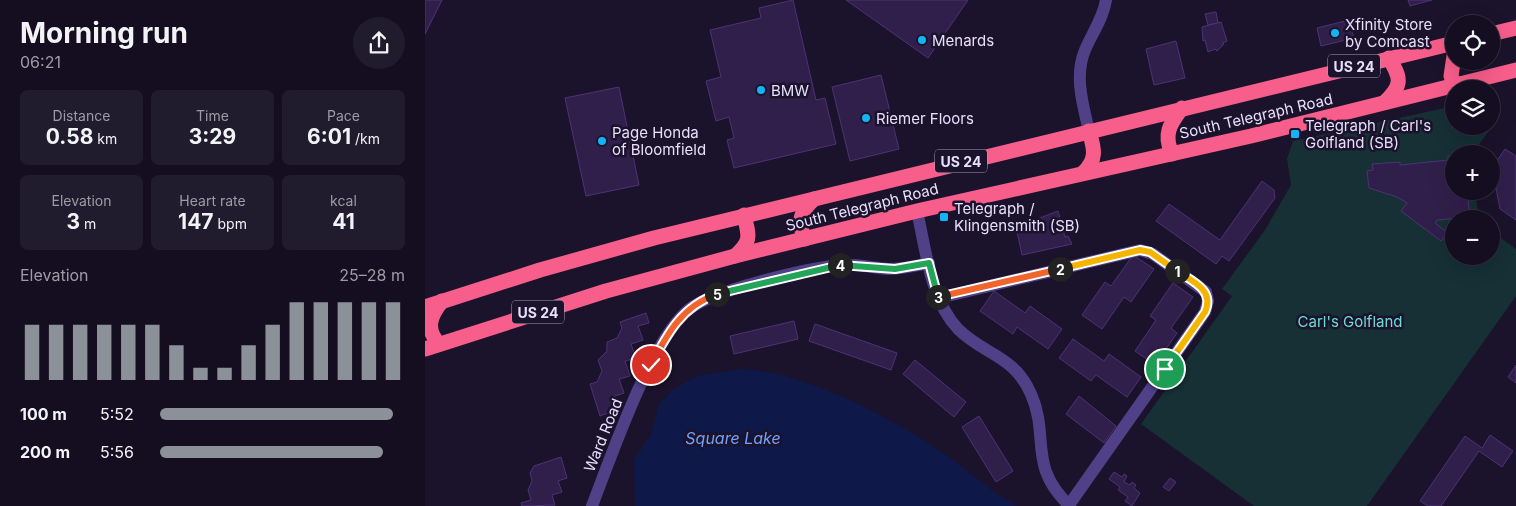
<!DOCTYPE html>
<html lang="en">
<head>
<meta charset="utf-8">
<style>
	:root { --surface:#140e20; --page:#211c2d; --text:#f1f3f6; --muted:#9d9ca5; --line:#332e3e; --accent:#8c9099 }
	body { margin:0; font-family:Inter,sans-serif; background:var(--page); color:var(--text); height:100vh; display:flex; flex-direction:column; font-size:19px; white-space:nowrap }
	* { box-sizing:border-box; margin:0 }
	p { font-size:16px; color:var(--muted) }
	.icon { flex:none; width:28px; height:28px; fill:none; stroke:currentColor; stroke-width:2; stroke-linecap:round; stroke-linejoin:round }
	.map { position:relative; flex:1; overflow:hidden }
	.details { display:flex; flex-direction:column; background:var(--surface); width:425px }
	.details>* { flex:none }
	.buttons { position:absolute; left:1020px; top:15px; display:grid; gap:10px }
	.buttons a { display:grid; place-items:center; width:55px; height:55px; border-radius:50%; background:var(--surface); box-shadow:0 5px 20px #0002,0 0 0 1px var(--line); font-size:25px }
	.pin { position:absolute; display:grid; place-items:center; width:42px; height:42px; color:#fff; margin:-21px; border:2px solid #fff; border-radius:50%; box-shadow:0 1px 5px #0007 }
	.km { position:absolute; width:25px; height:25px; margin:-12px; border-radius:50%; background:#222; color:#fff; font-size:14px; line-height:25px; text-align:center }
	.round { display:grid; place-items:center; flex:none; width:52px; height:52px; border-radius:26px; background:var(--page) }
	.overview { display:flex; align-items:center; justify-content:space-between; height:85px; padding:0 20px }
	h1 { font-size:28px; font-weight:700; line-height:38px }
	.metrics { display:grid; grid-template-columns:repeat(3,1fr); gap:8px; height:85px; padding:5px 20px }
	.metrics div { display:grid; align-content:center; border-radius:8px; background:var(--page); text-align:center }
	.metrics b { font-size:21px; font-weight:700 }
	.metrics small { font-size:14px; font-weight:400 }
	.metrics p { font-size:14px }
	.chart { height:140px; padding:10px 20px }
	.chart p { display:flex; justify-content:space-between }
	.chart svg { width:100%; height:90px; margin-top:5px; stroke:var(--accent); stroke-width:6 }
	ul { padding:0 20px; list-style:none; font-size:16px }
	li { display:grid; grid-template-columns:80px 60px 1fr; align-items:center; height:38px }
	li i { height:12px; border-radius:6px; background:var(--accent) }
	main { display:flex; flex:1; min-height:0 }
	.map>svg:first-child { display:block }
	.green { fill:#163035 }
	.water { fill:#0e1849 }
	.building { fill:#311f4b; stroke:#4d3276 }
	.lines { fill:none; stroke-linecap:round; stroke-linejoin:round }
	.minor { stroke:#504088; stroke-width:12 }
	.highway { stroke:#f85e8b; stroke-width:15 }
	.split-1-casing { stroke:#fff; stroke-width:10 }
	.split-2-casing { stroke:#fff; stroke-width:10 }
	.split-3-casing { stroke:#fff; stroke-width:10 }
	.split-4-casing { stroke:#fff; stroke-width:10 }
	.split-5-casing { stroke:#fff; stroke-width:10 }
	.split-6-casing { stroke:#fff; stroke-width:10 }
	.split-1 { stroke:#f5b400; stroke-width:6 }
	.split-2 { stroke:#f5b400; stroke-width:6 }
	.split-3 { stroke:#f0652b; stroke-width:6 }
	.split-4 { stroke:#22a559; stroke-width:6 }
	.split-5 { stroke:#22a559; stroke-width:6 }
	.split-6 { stroke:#f0652b; stroke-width:6 }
	.poi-dot { fill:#12b4f5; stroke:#1b132b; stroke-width:2 }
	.labels { text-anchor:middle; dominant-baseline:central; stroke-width:5; stroke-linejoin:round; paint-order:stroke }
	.shield { fill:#1b132b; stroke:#aaa1bf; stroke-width:1 }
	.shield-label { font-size:14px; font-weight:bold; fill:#e8defe }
	.poi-label { font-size:15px; fill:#e8defe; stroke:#1b132b; text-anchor:start }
	.street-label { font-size:15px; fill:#e8defe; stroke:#1b132b }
	.park-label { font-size:15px; fill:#6bddd6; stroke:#1b132b }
	.water-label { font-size:16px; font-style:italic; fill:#71a0f9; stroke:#1b132b }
</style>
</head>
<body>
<main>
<section class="details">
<div class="overview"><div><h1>Morning run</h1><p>06:21</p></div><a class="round"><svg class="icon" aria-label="share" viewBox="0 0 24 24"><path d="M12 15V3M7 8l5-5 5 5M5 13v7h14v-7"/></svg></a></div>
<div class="metrics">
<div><p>Distance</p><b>0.58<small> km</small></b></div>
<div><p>Time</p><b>3:29</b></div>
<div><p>Pace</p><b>6:01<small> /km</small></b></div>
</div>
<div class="metrics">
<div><p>Elevation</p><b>3<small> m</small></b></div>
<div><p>Heart rate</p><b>147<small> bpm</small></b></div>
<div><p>kcal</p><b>41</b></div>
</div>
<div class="chart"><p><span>Elevation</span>25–28 m</p>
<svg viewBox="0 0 160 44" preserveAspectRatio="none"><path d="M5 44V17M15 44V17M25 44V17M35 44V17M45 44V17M55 44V17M65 44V27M75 44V38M85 44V38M95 44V27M105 44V17M115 44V6M125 44V6M135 44V6M145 44V6M155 44V6"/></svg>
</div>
<ul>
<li><b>100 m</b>5:52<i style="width:95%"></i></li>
<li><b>200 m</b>5:56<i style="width:91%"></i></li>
</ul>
</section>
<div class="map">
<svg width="1091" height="506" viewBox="0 0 1091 506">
	<rect width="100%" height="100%" fill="#1b132b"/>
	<path class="green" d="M1029 106V126L1066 128 1047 154H1029V191H1050L1054 219H1029V256H1066V231L1091 249V296L942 506H829L716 424 807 296 797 289 840 230 866 185 862 159 868 141Z"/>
	<path class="water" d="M315 369C380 371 468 418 521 455 545 472 566 492 592 506H210L209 460 226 434 234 404 248 390 271 376Z"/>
	<g class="building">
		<path d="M0 0H17L0 34Z"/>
		<path d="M368 0 391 100 400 98 411 144 309 168 302 140 309 138 304 117 291 121 281 81 296 77 285 30 336 18 334 8Z"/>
		<path d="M421 0H543L503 58Z"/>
		<path d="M983 0H1007L985 6Z"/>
		<path d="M791 12 793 23 783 25 780 14Z"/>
		<path d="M924 20 929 38 896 46 892 28Z"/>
		<path d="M796 22 802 41 797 43 799 44 792 51 790 49 783 52 780 40 778 41 777 27Z"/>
		<path d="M751 41 760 78 729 85 721 49Z"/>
		<path d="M456 75 474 149 425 161 407 87Z"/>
		<path d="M194 87 214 185 161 196 140 98Z"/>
		<path d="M1080 149 1091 156V220L1075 209 1067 168Z"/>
		<path d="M1029 155V191H1042L1045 217 1012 220 1010 223 1023 233 1016 241 976 211 982 203 972 197 944 188 942 171 948 170 947 164 975 162V165L1023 160V156Z"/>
		<path d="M837 181 849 190 850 198 804 261 797 256 791 264 731 221 744 204 795 240Z"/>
		<path d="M633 211 640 237 643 236 647 244 597 255 591 227Z"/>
		<path d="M708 255 729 269 706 302 699 297 677 329 657 315 680 282 686 286Z"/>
		<path d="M748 283 768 297 746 328 752 333 730 365 710 351 731 320 725 316Z"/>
		<path d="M569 291 600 313 605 306 637 329 623 349 592 327 588 334 555 311Z"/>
		<path d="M221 313 224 323 213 326 218 340 206 344 211 358 200 361 205 376 194 379 199 393 187 397 191 410 175 416 165 384 172 382 177 371 173 360 182 351V342L192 338 197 328 195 322Z"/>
		<path d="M369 321 373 339 309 354 305 336Z"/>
		<path d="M390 324 472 353 466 370 384 341Z"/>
		<path d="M648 339 679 361 684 354 716 377 702 397 671 375 666 381 634 358Z"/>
		<path d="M490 360 541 402 529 417 478 374Z"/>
		<path d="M1091 365V383L1083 377Z"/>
		<path d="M654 396 691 426 679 443 641 414Z"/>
		<path d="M554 416 588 471 571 482 537 427Z"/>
		<path d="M1065 435 1088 451 1077 467 1054 451 1016 506H1003L995 501 1040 436 1057 448Z"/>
		<path d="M136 457 142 478 133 481 137 492 127 495 130 505 97 506 96 503 106 500 103 490 107 481 105 473 109 466Z"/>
		<path d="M689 472 697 477 699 474 702 476 699 482 705 485 707 482 711 485 709 488 715 493 707 506 700 501 703 497 693 490 695 487 684 479Z"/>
		<path d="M745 478 751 482 744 491 738 487Z"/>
	</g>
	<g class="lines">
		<g class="minor">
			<path d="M664 131C658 105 649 76 660 50 667 33 678 19 681 0"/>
			<path d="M492 211C501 250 505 299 533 329 559 355 589 355 606 394 625 437 602 466 645 506"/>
			<path d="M514 298 715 250 728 254 781 292 783 301 780 312 644 505"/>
			<path d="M167 506C186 457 225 342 263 310 287 290 381 269 414 265 431 263 447 268 463 269 477 269 491 266 504 263"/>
		</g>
		<g class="highway">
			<path d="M1066 34 1091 28"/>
			<path d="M1029 56 1026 76 1030 85"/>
			<path d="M960 102C978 85 976 78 964 58"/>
			<path d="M747 154C738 134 745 124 757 108"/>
			<path d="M658 173C673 159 669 148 664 131"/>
			<path d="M380 239C372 222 375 212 389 199"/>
			<path d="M310 256C327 241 324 236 319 215"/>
			<path d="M0 307 115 270 229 238 1029 43"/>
			<path d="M14 344C0 329 5 316 17 301"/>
			<path d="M0 349 181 291 310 256 492 211 826 136 1091 70"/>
		</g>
	</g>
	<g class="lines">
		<g class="split-1-casing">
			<path id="split-1" d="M740 369 780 312C790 290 767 281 752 271"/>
		</g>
		<g class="split-2-casing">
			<path id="split-2" d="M635 269 715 250 725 252 752 271"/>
		</g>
		<g class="split-3-casing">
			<path id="split-3" d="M513 297 635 269"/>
		</g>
		<g class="split-4-casing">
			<path id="split-4" d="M415 265 470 269 504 263 513 297"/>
		</g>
		<g class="split-5-casing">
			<path id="split-5" d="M292 294 415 265"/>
		</g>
		<g class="split-6-casing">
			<path id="split-6" d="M226 365C242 334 257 306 292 294"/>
		</g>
		<use href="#split-1" class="split-1"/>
		<use href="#split-2" class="split-2"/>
		<use href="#split-3" class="split-3"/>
		<use href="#split-4" class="split-4"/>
		<use href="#split-5" class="split-5"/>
		<use href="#split-6" class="split-6"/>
	</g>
	<g class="poi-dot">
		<circle cx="910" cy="33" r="5"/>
		<circle cx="497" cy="40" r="5"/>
		<circle cx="336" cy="90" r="5"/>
		<circle cx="441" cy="118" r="5"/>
		<rect x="865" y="129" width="10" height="10" rx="2.5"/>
		<circle cx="177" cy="141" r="5"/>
		<rect x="514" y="212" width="10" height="10" rx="2.5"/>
	</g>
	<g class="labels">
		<g class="shield">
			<rect x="903" y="54.5" width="52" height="23" rx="4"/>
			<rect x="510" y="149.5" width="52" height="23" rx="4"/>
			<rect x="87" y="300.5" width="52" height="23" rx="4"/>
		</g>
		<g class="shield-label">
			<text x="929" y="66">US 24</text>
			<text x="536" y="161">US 24</text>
			<text x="113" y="312">US 24</text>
		</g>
		<g class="poi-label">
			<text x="920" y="24">Xfinity Store<tspan x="920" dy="17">by Comcast</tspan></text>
			<text x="507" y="40">Menards</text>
			<text x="346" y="90">BMW</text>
			<text x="451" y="118">Riemer Floors</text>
			<text x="880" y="125">Telegraph / Carl's<tspan x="880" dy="17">Golfland (SB)</tspan></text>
			<text x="187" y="132">Page Honda<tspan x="187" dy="17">of Bloomfield</tspan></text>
			<text x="529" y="208">Telegraph /<tspan x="529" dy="17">Klingensmith (SB)</tspan></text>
		</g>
		<g class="street-label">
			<text transform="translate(831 116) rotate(-13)">South Telegraph Road</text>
			<text transform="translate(437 207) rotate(-14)">South Telegraph Road</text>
			<text transform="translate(178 435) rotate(-68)">Ward Road</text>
		</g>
		<g class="park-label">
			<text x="925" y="321">Carl's Golfland</text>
		</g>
		<g class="water-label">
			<text x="308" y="438">Square Lake</text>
		</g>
	</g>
</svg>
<div class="buttons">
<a><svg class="icon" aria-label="locate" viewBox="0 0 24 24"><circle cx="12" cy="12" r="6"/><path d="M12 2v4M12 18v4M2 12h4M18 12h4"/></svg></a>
<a><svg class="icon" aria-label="layers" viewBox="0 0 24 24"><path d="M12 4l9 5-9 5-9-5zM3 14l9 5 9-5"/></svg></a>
<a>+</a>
<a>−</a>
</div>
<div class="pin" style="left:740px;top:369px;background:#1e9e55"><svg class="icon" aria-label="arrive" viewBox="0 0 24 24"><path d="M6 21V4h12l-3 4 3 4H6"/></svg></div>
<div class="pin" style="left:226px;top:365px;background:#d93025"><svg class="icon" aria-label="check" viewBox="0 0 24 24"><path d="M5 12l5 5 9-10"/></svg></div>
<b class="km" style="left:752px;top:271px">1</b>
<b class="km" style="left:635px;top:269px">2</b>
<b class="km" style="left:513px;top:297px">3</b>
<b class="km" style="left:415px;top:265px">4</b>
<b class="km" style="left:292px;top:294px">5</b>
</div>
</main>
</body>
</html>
